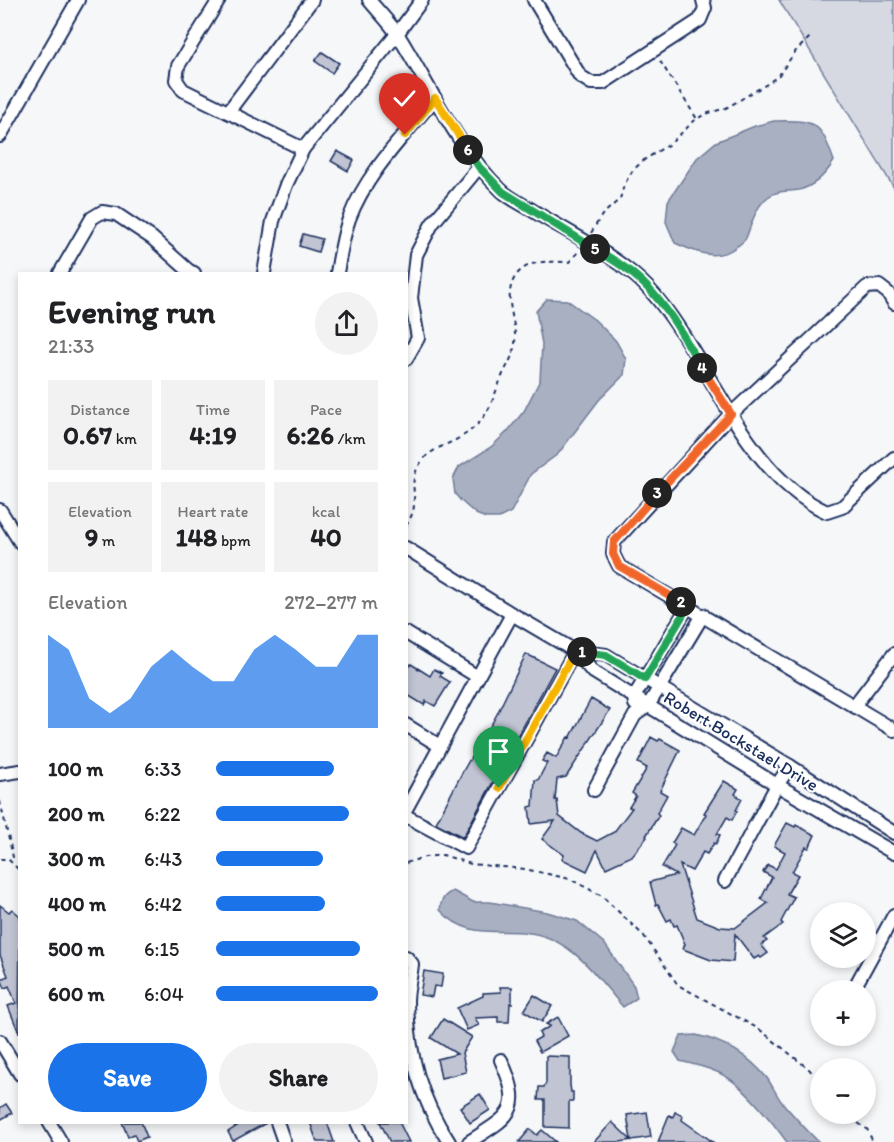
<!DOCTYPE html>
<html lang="en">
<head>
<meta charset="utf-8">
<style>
	:root { --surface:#fff; --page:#f2f2f2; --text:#202124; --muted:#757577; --accent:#1a73e8 }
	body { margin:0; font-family:Itim,sans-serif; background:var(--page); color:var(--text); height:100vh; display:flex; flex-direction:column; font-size:22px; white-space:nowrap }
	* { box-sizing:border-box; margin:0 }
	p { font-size:20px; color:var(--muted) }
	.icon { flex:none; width:33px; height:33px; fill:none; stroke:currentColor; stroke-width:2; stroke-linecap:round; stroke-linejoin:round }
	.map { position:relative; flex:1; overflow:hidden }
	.details { position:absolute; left:18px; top:272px; width:390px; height:852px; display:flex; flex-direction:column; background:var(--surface); border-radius:0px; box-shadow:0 3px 9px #0003 }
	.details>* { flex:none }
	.controls { position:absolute; left:810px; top:902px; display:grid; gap:12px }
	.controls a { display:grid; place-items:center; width:66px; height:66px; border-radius:50%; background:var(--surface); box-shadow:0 3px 9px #0003; font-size:30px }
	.pin { position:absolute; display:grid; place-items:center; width:51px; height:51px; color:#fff; margin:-62px -26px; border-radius:50% 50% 50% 0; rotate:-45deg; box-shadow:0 0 6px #0007 }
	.pin .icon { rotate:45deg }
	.km { position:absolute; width:30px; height:30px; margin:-15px; border-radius:50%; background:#222; color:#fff; font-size:16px; line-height:30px; text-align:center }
	.round { display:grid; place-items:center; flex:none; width:63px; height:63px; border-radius:32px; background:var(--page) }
	.head { display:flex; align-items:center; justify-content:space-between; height:102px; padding:0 30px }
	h1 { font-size:33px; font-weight:700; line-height:45px }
	.metrics { display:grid; grid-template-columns:repeat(3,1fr); gap:9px; height:102px; padding:6px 30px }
	.metrics div { display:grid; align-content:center; border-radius:0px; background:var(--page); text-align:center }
	.metrics b { font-size:26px; font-weight:700 }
	.metrics small { font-size:16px; font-weight:400 }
	.metrics p { font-size:16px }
	.chart { height:168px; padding:12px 30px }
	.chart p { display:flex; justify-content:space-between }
	.chart svg { width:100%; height:108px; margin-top:6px; fill:var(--accent); opacity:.7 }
	.cta { display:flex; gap:12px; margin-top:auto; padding:12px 30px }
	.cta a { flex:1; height:69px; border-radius:36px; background:var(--accent); color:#fff; font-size:24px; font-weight:700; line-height:69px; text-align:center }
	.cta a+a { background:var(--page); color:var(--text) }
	ul { padding:0 30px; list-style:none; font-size:20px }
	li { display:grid; grid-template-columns:96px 72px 1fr; align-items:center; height:45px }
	li i { height:15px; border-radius:8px; background:var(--accent) }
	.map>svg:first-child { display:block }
	.green { fill:#d6d9e2; stroke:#7884a0; stroke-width:1.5 }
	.water { fill:#a9b0c1; stroke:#707c99; stroke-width:1.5 }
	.building { fill:#c0c4d3; stroke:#1b2f5e; stroke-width:1.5 }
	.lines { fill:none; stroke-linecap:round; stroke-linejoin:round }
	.minor-casing { stroke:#1b2f5e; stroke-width:16 }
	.path { stroke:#1b2f5e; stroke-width:2; stroke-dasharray:4.5 4.5; stroke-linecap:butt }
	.minor { stroke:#fff; stroke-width:12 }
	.split-1-casing { stroke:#fff; stroke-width:12 }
	.split-2-casing { stroke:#fff; stroke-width:12 }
	.split-3-casing { stroke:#fff; stroke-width:12 }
	.split-4-casing { stroke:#fff; stroke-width:12 }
	.split-5-casing { stroke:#fff; stroke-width:12 }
	.split-6-casing { stroke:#fff; stroke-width:12 }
	.split-7-casing { stroke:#fff; stroke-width:12 }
	.split-1 { stroke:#f5b400; stroke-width:8 }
	.split-2 { stroke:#22a559; stroke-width:8 }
	.split-3 { stroke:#f0652b; stroke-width:8 }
	.split-4 { stroke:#f0652b; stroke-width:8 }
	.split-5 { stroke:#22a559; stroke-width:8 }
	.split-6 { stroke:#22a559; stroke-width:8 }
	.split-7 { stroke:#f5b400; stroke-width:8 }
	.labels { text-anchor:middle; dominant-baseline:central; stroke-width:4.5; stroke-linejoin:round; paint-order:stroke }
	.street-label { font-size:18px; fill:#1b2f5e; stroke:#fff }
</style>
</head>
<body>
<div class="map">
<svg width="894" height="1142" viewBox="0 0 894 1142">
	<rect width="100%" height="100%" fill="#f6f7f9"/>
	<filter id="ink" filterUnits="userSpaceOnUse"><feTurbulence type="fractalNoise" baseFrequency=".0167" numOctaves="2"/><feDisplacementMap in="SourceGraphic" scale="12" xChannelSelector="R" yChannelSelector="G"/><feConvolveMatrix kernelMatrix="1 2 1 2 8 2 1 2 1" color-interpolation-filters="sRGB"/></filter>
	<g filter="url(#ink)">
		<path class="green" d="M779 0H894V188Z"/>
		<g class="water">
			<path d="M774 121C816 120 820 121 834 161 826 174 815 186 799 190 789 192 776 190 768 197 755 207 752 224 746 238 744 242 740 244 736 247 716 262 696 252 675 243L666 222 668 201 697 158 716 142 755 126Z"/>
			<path d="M547 299 567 300 595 320 616 341 626 359 624 375 599 400 558 454 531 474 511 512 499 518H486L476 514 461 501 455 494 453 479 459 467 491 447 507 432 524 411 540 380 542 344 536 311Z"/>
			<path d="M453 891 473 902H490L547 912 577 921 604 943 634 986 637 998 623 1007C600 981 582 952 549 938 510 922 473 946 440 910 441 900 444 895 453 891Z"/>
			<path d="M696 1035C724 1041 749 1056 767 1078 772 1085 776 1094 781 1101 793 1115 806 1130 819 1142H787C774 1124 744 1086 725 1076 712 1068 695 1065 680 1061L674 1052 681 1036Z"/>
		</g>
		<g class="building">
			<path d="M322 52 339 63 332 73 315 61Z"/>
			<path d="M337 151 354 160 348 171 331 161Z"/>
			<path d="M303 234 322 239 318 252 299 246Z"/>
			<path d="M526 654 555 668 463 837 436 823 463 771 471 757 473 758 497 714Z"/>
			<path d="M411 664 430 676 434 669 442 673 440 676 450 682 435 706 426 701 424 705 406 694V671Z"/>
			<path d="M591 699 610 710 566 777 557 779 555 800H557L559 816 581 833 597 841 614 832 632 808 629 807 636 796 632 793 647 768 638 763 651 737 658 741 660 739 680 750 660 791 667 795 657 813 659 815 646 836 647 837 632 856 606 868 597 850 587 871 562 859 564 855 542 839 555 821 531 824 529 807 533 806 535 780H538L547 763 542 761 547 753 556 758 568 737 570 738Z"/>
			<path d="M724 781 738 789 735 794 742 799 736 810 737 811 732 820 727 817 717 834 720 835 716 844 714 843 707 854 703 852 692 871 680 865 697 918 720 927 735 928 768 903 761 899 772 877 763 872 768 865 776 869 785 852 774 846 787 823 795 827 796 825 815 835 809 848 806 847 792 872 798 875 787 894 794 897 781 922 783 924 764 938 767 941 761 945 768 953 761 958 759 956 754 959 735 934 733 962 711 960 683 949 685 944 677 925 674 926 671 919 667 921 658 904 656 905 650 882 676 875 662 867 675 845 672 843 681 828 694 835 706 814 704 813Z"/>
			<path d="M0 905 9 912 12 909 20 916 19 1033 8 1006 16 1003 9 986 5 988 1 979 8 976 0 955Z"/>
			<path d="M424 971 443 974 441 987 434 986 432 997 420 995Z"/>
			<path d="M500 987H512V1004L510 1003 509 1022H498V1017L475 1018 479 1025 467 1030 457 1008 483 996V993L501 992Z"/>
			<path d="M534 995 552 1006 542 1022 524 1011Z"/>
			<path d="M558 1017 568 1036 540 1052 534 1041 541 1037 539 1033 550 1026 546 1024Z"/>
			<path d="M443 1019 472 1037 462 1053 466 1072 441 1078 437 1059 457 1054 431 1038Z"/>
			<path d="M546 1056 570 1057V1085L571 1092H573V1101H569V1128L545 1127V1100H538L539 1087H544L546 1083Z"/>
			<path d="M480 1094 490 1110 470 1123 460 1107Z"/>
			<path d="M6 1104 12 1113 0 1120V1108Z"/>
			<path d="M647 1112 651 1137 620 1142H594L612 1122 631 1140 627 1115Z"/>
			<path d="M675 1112 683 1116 682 1120 713 1142H658L669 1115 673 1117Z"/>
			<path d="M122 1122H141L147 1137 137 1141 134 1134 128 1137Z"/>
			<path d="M235 1122H268L233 1141 228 1132 237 1126Z"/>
			<path d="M310 1122H327L334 1142H317Z"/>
			<path d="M380 1122H399L409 1142H390Z"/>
			<path d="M530 1129 537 1135 542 1130 556 1142H519Z"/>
		</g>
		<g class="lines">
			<g class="minor-casing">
				<g id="minor">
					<path d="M219 0 178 66 176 80 183 90 303 149"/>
					<path d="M369 0C378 11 390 23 398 35 430 86 457 148 501 190 510 199 524 205 535 212 571 234 619 257 648 288 709 353 741 473 827 512L842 507 894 458"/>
					<path d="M534 0 580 76 591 83H603L700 20 705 8 703 0"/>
					<path d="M228 112 312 0"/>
					<path d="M0 136 78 0"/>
					<path d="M60 273 92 218 102 212 116 214 152 238 189 271 194 273"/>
					<path d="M264 273 273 221 286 185 303 149 397 34 422 0"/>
					<path d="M337 273C340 255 343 236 349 219 367 172 404 136 435 98"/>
					<path d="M894 303 888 293 879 286 867 287 731 414 614 542 613 554 619 566 894 730"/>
					<path d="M406 359 418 338 411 298 416 255 432 224 479 167"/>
					<path d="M0 510 20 542"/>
					<path d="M406 548 512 614 575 651 592 671 634 697 777 785 894 853"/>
					<path d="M406 633 478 677"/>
					<path d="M575 651 606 655 790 766 894 833"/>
					<path d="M635 704 634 697 688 606"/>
					<path d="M854 706 894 654"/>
					<path d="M406 725 440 746"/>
					<path d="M0 774 20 771"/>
					<path d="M594 790 635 715 648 706 703 615"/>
					<path d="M406 809 512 614"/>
					<path d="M406 816 466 848 575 651"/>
					<path d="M725 881 777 785 790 766"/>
					<path d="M406 957 412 964C411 976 407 989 407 1001 408 1054 420 1098 449 1142"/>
					<path d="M858 981 894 915"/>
					<path d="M0 1041 20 1074"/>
					<path d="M49 1122 61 1142"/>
					<path d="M277 1122 284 1142"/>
					<path d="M357 1122 366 1142"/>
					<path d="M469 1142C511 1115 524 1111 501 1060"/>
				</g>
			</g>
			<g class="path">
				<path d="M660 61 697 119"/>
				<path d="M591 233 602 215 620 199 624 185 633 170 644 160 671 143 694 121 705 114 726 108 767 84 779 75 795 52 812 35"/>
				<path d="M406 526C410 519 414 512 414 504 415 486 409 479 422 461 432 448 448 445 461 437 490 419 490 404 503 374 507 366 512 358 514 349 520 326 501 299 515 277 528 258 550 262 569 262L580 250"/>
				<path d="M0 801 13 857 11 862"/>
				<path d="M0 859H8L20 871"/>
				<path d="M406 863 425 857 443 855 471 864 525 869 570 879 602 896 644 936 678 985 759 1029 810 1070 820 1086"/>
				<path d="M843 1113 867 1129 873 1142"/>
			</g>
			<use href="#minor" class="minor"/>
		</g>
	</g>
	<g class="lines" filter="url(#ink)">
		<g class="split-1-casing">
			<path id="split-1" d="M499 788 575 651 582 652"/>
		</g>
		<g class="split-2-casing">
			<path id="split-2" d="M582 652 606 655 645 679 688 606 681 602"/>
		</g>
		<g class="split-3-casing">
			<path id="split-3" d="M657 493 614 542 613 554 619 566 681 602"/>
		</g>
		<g class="split-4-casing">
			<path id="split-4" d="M657 493 731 414 702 368"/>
		</g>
		<g class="split-5-casing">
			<path id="split-5" d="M595 249C614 260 632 271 647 287 670 310 686 341 702 368"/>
		</g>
		<g class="split-6-casing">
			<path id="split-6" d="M468 150 479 167 503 192 595 249"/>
		</g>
		<g class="split-7-casing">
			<path id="split-7" d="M405 135 435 98 468 150"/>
		</g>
		<use href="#split-1" class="split-1"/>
		<use href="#split-2" class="split-2"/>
		<use href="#split-3" class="split-3"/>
		<use href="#split-4" class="split-4"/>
		<use href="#split-5" class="split-5"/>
		<use href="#split-6" class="split-6"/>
		<use href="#split-7" class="split-7"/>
	</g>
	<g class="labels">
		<g class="street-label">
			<text transform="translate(741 741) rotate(31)">Robert Bockstael Drive</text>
		</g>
	</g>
</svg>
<div class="controls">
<a><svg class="icon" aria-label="layers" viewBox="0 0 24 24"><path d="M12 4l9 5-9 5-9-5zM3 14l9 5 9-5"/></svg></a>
<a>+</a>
<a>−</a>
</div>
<div class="pin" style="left:499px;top:788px;background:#1e9e55"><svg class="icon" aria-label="arrive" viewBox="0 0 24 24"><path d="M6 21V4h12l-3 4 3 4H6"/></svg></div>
<div class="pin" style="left:405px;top:135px;background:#d93025"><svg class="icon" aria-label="check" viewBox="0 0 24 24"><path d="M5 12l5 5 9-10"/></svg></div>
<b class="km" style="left:582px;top:652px">1</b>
<b class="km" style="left:681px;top:602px">2</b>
<b class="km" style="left:657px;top:493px">3</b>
<b class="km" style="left:702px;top:368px">4</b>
<b class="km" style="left:595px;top:249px">5</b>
<b class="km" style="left:468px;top:150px">6</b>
<section class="details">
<div class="head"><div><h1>Evening run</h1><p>21:33</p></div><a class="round"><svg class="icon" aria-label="share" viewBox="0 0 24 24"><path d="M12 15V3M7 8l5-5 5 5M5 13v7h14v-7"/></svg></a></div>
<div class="metrics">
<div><p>Distance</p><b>0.67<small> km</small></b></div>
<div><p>Time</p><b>4:19</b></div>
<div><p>Pace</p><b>6:26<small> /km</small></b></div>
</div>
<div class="metrics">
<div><p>Elevation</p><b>9<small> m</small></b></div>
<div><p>Heart rate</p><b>148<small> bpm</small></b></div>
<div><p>kcal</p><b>40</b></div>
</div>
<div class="chart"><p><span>Elevation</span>272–277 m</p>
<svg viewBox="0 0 160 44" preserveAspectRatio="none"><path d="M0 44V6L10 12L20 32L30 38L40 32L50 19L60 12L70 19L80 25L90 25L100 12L110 6L120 12L130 19L140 19L150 6L160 6V44z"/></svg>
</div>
<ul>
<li><b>100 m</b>6:33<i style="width:73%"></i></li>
<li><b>200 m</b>6:22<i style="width:82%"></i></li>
<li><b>300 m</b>6:43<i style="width:66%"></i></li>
<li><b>400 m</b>6:42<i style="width:67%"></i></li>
<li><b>500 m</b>6:15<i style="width:89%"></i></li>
<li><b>600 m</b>6:04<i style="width:100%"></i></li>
</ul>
<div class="cta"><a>Save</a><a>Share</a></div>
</section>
</div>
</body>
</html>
